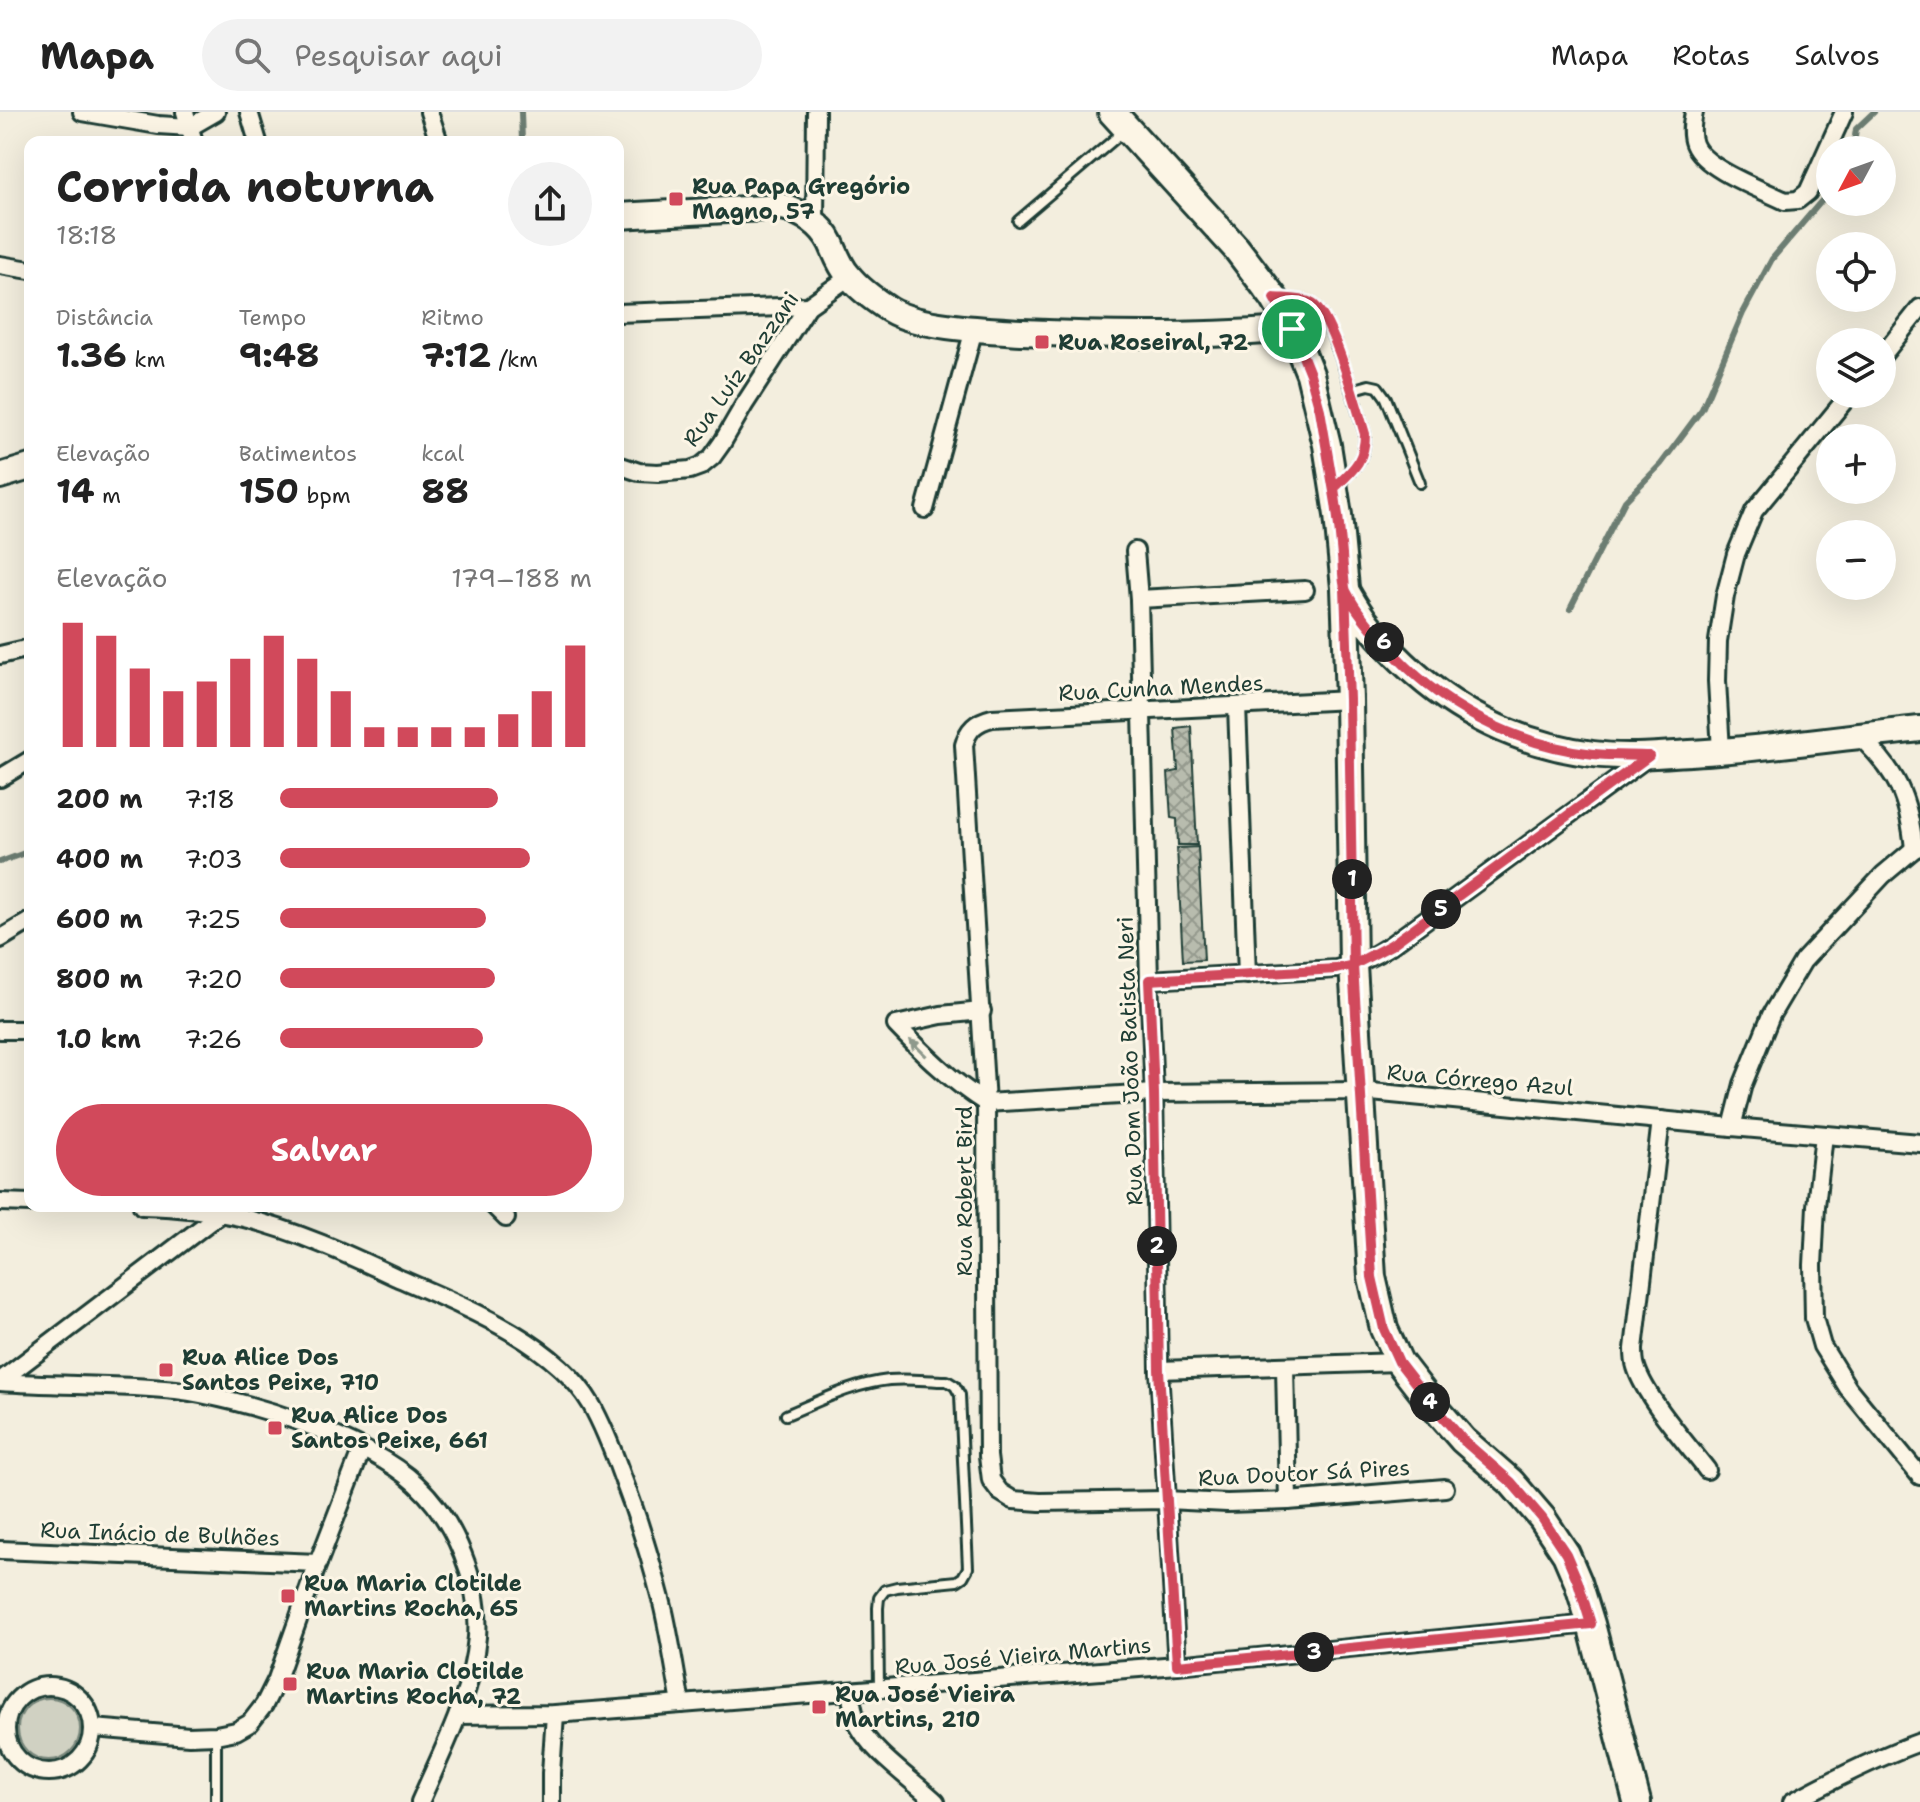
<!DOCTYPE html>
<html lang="pt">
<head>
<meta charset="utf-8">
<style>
	:root { --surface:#fff; --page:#f2f2f2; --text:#222; --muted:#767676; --line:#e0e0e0; --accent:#d1495b }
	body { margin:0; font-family:"Shantell Sans",sans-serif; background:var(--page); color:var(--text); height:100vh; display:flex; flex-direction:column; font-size:30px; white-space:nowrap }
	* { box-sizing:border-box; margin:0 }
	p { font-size:26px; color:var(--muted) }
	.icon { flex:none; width:44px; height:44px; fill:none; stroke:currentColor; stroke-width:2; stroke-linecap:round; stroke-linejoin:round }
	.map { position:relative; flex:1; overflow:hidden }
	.panel { position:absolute; left:24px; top:24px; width:600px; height:1076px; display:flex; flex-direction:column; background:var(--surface); border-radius:16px; box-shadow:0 8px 32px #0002 }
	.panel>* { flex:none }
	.needle { width:52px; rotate:229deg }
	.tools { position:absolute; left:1816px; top:24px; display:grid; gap:16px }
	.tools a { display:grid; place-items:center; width:80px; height:80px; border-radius:50%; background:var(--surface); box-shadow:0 8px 32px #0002; font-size:40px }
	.pin { position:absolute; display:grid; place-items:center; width:68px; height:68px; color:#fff; margin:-34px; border:4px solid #fff; border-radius:50%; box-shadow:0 2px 8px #0007 }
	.km { position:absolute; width:40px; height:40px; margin:-20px; border-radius:50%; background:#222; color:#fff; font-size:22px; line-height:40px; text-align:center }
	.round { display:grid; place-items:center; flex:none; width:84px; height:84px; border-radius:42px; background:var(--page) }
	.overview { display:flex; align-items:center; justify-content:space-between; height:136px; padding:0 32px }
	h1 { font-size:44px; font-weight:700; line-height:60px }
	.stats { display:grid; grid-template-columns:repeat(3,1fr); gap:12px; height:136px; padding:8px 32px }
	.stats div { display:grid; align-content:center }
	.stats b { font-size:34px; font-weight:700 }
	.stats small { font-size:22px; font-weight:400 }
	.stats p { font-size:22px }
	.chart { height:224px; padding:16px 32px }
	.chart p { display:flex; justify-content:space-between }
	.chart svg { width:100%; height:144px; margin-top:8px; stroke:var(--accent); stroke-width:6 }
	.button { display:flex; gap:16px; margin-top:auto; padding:16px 32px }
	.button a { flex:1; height:92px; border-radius:48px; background:var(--accent); color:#fff; font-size:32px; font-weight:700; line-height:92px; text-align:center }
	ul { padding:0 32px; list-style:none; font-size:26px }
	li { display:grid; grid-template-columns:128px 96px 1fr; align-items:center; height:60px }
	li i { height:20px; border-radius:10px; background:var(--accent) }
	header { display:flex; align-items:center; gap:48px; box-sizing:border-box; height:112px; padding:0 40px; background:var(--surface); border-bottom:2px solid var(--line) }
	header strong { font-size:38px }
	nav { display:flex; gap:44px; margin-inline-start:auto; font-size:28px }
	.search { width:560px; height:72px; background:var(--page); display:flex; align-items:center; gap:20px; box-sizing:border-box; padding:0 28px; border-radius:44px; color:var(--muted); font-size:30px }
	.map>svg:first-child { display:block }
	.park { fill:#d0d1c2; stroke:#78877b; stroke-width:2 }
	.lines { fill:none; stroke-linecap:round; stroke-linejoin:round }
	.stream { stroke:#6c7d72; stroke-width:6 }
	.building { fill:url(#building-cross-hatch); stroke:#1f3d34; stroke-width:2 }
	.lane-casing { stroke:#1f3d34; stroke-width:14 }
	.street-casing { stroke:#1f3d34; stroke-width:22 }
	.secondary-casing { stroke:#1f3d34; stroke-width:30 }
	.primary-casing { stroke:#1f3d34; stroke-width:32 }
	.lane { stroke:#fcf5e5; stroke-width:8 }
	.street { stroke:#fcf5e5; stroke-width:16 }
	.secondary { stroke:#fcf5e5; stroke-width:24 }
	.primary { stroke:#fcf5e5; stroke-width:26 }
	.oneway { fill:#8e998c }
	.route-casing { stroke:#fff; stroke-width:16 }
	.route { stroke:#d1495b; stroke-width:10 }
	.poi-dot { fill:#d1495b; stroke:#fcf5e5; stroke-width:3 }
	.labels { text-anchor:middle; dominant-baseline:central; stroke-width:6; stroke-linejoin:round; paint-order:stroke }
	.poi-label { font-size:22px; font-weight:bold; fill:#1f3d34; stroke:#fcf5e5; text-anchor:start }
	.street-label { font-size:22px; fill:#1f3d34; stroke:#fcf5e5 }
</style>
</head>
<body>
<header>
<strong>Mapa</strong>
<div class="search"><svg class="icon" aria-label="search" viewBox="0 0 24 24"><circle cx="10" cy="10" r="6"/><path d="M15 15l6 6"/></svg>Pesquisar aqui</div>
<nav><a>Mapa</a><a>Rotas</a><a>Salvos</a></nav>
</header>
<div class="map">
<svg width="1920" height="1690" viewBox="0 0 1920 1690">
	<defs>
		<pattern id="building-cross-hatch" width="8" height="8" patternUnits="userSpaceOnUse" patternTransform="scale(2)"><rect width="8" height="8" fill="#b8bcae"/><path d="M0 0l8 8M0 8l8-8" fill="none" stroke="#959a8e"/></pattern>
	</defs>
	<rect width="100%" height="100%" fill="#f3eede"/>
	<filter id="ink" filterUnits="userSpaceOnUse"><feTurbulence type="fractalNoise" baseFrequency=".0125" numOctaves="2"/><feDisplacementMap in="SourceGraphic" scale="16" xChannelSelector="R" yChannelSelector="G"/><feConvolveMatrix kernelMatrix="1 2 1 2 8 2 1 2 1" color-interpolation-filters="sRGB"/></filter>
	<g filter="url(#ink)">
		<circle class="park" cx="49" cy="1617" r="31"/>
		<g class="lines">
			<g class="stream">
				<path d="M521 0 522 30"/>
				<path d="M1853 38 1856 17 1874 0"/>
				<path d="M1570 497 1625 389 1661 352 1702 297 1743 201 1772 147 1830 79"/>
				<path d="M0 750 30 739"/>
			</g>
		</g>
		<g class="building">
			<path d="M1191 614 1197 733H1178L1177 707 1171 706 1168 661 1178 659 1175 616Z"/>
			<path d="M1198 735 1204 848 1183 849 1177 736Z"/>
		</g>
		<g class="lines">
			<g class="lane-casing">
				<g id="lane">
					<path d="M1018 109 1124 19"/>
					<path d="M1282 187C1292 188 1305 188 1313 193 1333 207 1356 295 1365 322 1365 346 1357 354 1339 371"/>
					<path d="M1351 278 1369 273 1378 275 1386 286 1420 371"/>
					<path d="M786 1303C820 1289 852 1272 889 1268 908 1266 928 1269 947 1269L955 1274 960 1283 968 1456 963 1465 957 1469 897 1475 885 1478 879 1486 878 1496 879 1576"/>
					<path d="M216 1690V1623"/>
				</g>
			</g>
			<g class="street-casing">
				<g id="street">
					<path d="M82 0 158 13 190 15 216 0"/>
					<path d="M185 0 194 30"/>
					<path d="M249 0 258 30"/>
					<path d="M429 0 439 30"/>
					<path d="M1694 0C1692 10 1690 22 1694 32 1704 57 1761 77 1785 89L1798 88 1808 80 1844 0"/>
					<path d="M815 110 816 0"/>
					<path d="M0 153 30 158"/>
					<path d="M618 201 808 194"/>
					<path d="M1882 244 1920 196"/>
					<path d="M618 353 639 360 658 361 690 358 701 354 712 345 722 331 744 293 808 194 849 165"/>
					<path d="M925 397 974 217"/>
					<path d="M1135 439 1139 487 1149 868 1154 981 1159 1258 1177 1553"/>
					<path d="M1139 487 1305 478"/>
					<path d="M0 543 30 536"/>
					<path d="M1349 588 992 606C976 610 968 617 964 633L986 991 988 1344 991 1368 1000 1380 1013 1388 1040 1390 1166 1388 1227 1391 1288 1389 1445 1376"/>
					<path d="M1237 594 1247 863"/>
					<path d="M1859 624C1897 659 1909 686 1914 737"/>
					<path d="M1721 639 1717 569 1718 529 1725 484 1736 442 1754 399 1850 282"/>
					<path d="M0 666 30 648"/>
					<path d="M0 827 30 809"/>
					<path d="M1149 868 1336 857C1356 853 1373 845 1391 833L1648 645"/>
					<path d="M982 899 941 903 896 913C924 942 951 969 986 991L1154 981 1361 979 1732 1015 1920 1031"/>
					<path d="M0 918H30"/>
					<path d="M1661 1008 1634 1237C1634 1243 1634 1249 1636 1255 1645 1285 1687 1332 1707 1358"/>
					<path d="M1732 1015 1743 972 1771 903 1803 849 1883 763 1914 737 1920 735"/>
					<path d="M1824 1023 1816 1094 1813 1153 1814 1206 1822 1234 1848 1276 1920 1364"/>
					<path d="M0 1090 30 1091"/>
					<path d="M142 1094C176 1095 210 1098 244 1106 297 1119 347 1142 396 1165 460 1193 554 1229 591 1292 604 1315 613 1339 622 1364 638 1405 651 1448 662 1491 670 1524 675 1559 681 1592"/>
					<path d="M494 1094 506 1106"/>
					<path d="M1285 1255 1288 1389"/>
					<path d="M1159 1258 1399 1250"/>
					<path d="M0 1269 221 1101"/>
					<path d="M0 1270C58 1274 118 1272 176 1278 242 1286 367 1326 416 1372 455 1408 481 1472 477 1525 472 1584 443 1637 420 1690"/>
					<path d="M0 1438 318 1451"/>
					<circle cx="49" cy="1617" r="43"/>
					<path d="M850 1579C852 1589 853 1601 857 1610 867 1637 914 1669 936 1690"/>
					<path d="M458 1603 555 1602 1177 1553 1591 1512"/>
					<path d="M93 1616 189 1624 216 1623 236 1619 250 1611 264 1593 277 1567 318 1451 362 1337"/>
					<path d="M551 1690V1661L555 1602"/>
					<path d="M1792 1690C1834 1667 1875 1646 1920 1630"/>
				</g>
			</g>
			<g class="secondary-casing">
				<g id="secondary">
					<path d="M618 104 784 95C804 102 821 111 831 131 836 142 840 154 848 163 859 177 876 189 890 198 920 216 987 218 1022 220 1112 224 1202 225 1292 217"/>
					<path d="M0 364 30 355"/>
					<path d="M1345 476C1352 488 1359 501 1368 512 1426 584 1501 630 1593 642 1625 646 1659 643 1690 641 1767 637 1844 625 1920 617"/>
				</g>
			</g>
			<g class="primary-casing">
				<path id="primary" d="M1112 0 1236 136 1274 186 1292 217 1310 262 1327 333 1338 403 1345 476 1349 588 1353 853 1372 1165 1384 1217 1399 1250 1430 1290 1463 1328 1511 1370 1542 1406 1566 1442 1578 1470 1591 1512 1637 1690"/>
			</g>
			<use href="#lane" class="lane"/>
			<use href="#street" class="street"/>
			<use href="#secondary" class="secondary"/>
			<use href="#primary" class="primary"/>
		</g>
		<defs><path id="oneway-solid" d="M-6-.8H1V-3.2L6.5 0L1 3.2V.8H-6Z" transform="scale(2)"/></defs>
		<use class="oneway" href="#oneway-solid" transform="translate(918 936) rotate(-135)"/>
	</g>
	<g class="lines" filter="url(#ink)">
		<g class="route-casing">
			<path id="route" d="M1292 217 1310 262 1320 298 1338 403 1345 476 1349 588 1353 853 1336 857 1149 868 1154 981 1159 1258 1177 1553 1591 1512 1578 1470 1566 1442 1542 1406 1511 1370 1463 1328 1430 1290 1399 1250 1384 1217 1372 1165 1353 853 1391 833 1649 644C1631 643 1612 644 1594 642 1514 633 1439 594 1386 533 1372 517 1356 499 1346 479 1342 469 1343 454 1342 443 1340 420 1337 398 1334 376 1353 358 1365 349 1365 322 1357 296 1332 201 1311 191 1301 186 1284 187 1274 186L1292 217"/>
		</g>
		<use href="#route" class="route"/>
	</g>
	<g class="poi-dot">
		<rect x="668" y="79" width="16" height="16" rx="4"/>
		<rect x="1034" y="222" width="16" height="16" rx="4"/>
		<rect x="158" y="1250" width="16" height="16" rx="4"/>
		<rect x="267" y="1308" width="16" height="16" rx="4"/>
		<rect x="280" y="1476" width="16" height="16" rx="4"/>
		<rect x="282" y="1564" width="16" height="16" rx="4"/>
		<rect x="811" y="1587" width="16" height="16" rx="4"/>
	</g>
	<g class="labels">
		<g class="poi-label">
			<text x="692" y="74">Rua Papa Gregório<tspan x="692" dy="25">Magno, 57</tspan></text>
			<text x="1058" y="230">Rua Roseiral, 72</text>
			<text x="182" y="1245">Rua Alice Dos<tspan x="182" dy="25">Santos Peixe, 710</tspan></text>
			<text x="291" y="1303">Rua Alice Dos<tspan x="291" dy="25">Santos Peixe, 661</tspan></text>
			<text x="304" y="1471">Rua Maria Clotilde<tspan x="304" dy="25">Martins Rocha, 65</tspan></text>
			<text x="306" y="1559">Rua Maria Clotilde<tspan x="306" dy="25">Martins Rocha, 72</tspan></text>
			<text x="835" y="1582">Rua José Vieira<tspan x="835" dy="25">Martins, 210</tspan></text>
		</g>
		<g class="street-label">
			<text transform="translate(741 257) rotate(-55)">Rua Luíz Bazzani</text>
			<text transform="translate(1161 576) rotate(-3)">Rua Cunha Mendes</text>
			<text transform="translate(1130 949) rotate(-92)">Rua Dom João Batista Neri</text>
			<text transform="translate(1480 968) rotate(5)">Rua Córrego Azul</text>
			<text transform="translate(964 1079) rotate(-90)">Rua Robert Bird</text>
			<text transform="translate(1304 1361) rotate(-3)">Rua Doutor Sá Pires</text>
			<text transform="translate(160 1422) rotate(2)">Rua Inácio de Bulhões</text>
			<text transform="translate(1023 1544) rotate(-5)">Rua José Vieira Martins</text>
		</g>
	</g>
</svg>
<div class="tools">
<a><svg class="needle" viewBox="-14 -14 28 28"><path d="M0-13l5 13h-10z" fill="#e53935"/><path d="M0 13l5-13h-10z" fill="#767676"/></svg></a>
<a><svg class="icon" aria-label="locate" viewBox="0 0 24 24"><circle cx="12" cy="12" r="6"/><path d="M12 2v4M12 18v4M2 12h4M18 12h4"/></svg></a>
<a><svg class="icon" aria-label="layers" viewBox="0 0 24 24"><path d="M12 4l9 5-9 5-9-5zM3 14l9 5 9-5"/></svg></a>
<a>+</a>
<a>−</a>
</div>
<div class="pin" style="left:1292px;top:217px;background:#1e9e55"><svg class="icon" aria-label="arrive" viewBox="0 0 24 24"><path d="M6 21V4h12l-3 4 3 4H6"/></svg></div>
<b class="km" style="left:1352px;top:767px">1</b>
<b class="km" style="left:1157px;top:1134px">2</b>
<b class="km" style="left:1314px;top:1540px">3</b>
<b class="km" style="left:1430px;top:1290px">4</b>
<b class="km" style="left:1441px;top:797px">5</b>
<b class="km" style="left:1384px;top:530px">6</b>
<section class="panel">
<div class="overview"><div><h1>Corrida noturna</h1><p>18:18</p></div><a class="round"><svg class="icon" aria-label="share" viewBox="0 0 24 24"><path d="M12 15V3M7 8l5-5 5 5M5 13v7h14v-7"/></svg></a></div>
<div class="stats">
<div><p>Distância</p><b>1.36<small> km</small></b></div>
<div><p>Tempo</p><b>9:48</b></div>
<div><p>Ritmo</p><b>7:12<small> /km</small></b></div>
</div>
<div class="stats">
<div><p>Elevação</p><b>14<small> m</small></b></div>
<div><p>Batimentos</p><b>150<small> bpm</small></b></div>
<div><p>kcal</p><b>88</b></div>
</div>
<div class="chart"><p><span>Elevação</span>179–188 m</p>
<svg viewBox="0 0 160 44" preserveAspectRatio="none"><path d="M5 44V6M15 44V10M25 44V20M35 44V27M45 44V24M55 44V17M65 44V10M75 44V17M85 44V27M95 44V38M105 44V38M115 44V38M125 44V38M135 44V34M145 44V27M155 44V13"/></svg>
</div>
<ul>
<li><b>200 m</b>7:18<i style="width:70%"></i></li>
<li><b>400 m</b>7:03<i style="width:80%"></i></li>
<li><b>600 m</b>7:25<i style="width:66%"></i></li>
<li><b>800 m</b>7:20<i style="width:69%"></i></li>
<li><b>1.0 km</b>7:26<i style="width:65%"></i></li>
</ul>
<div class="button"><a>Salvar</a></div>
</section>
</div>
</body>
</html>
